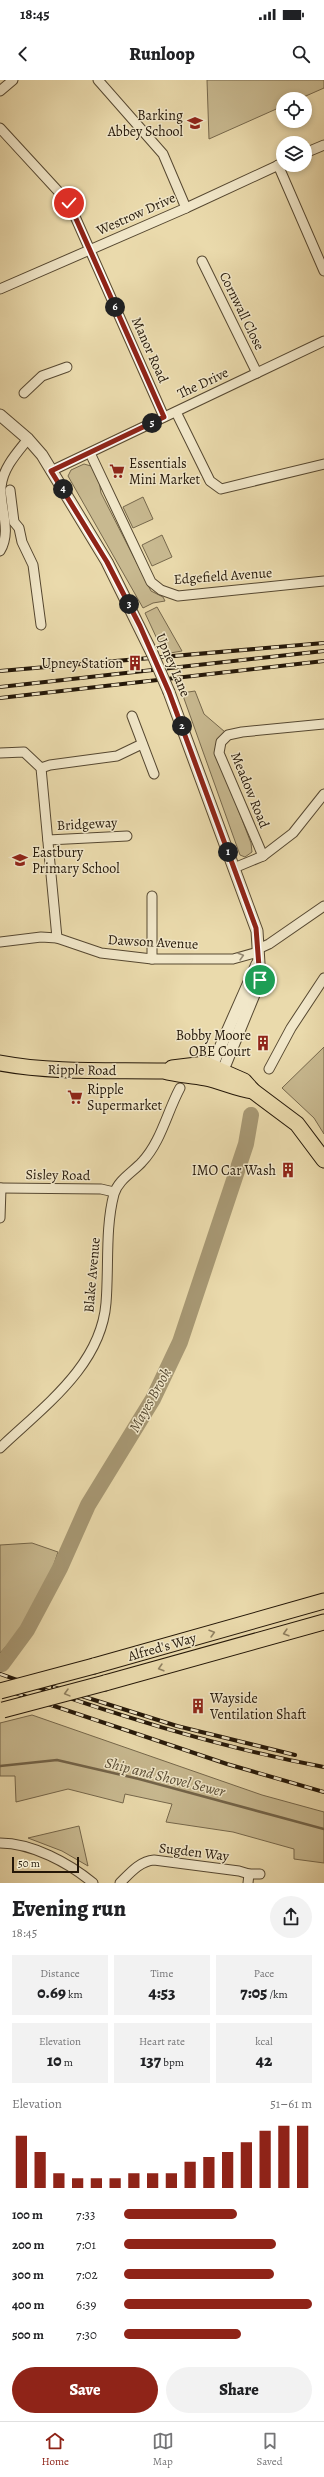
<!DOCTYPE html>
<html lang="en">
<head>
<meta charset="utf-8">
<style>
	:root { --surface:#fff; --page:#f2f2f2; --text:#202124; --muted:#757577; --line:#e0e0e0; --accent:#8f2418 }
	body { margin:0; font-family:Alegreya,serif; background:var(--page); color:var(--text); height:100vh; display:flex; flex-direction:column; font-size:15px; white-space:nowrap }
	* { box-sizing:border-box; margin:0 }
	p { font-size:13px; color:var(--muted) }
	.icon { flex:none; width:22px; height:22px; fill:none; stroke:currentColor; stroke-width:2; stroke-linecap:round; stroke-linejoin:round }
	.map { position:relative; height:1803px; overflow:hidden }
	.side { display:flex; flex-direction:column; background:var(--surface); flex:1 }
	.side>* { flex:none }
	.controls { position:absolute; left:276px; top:12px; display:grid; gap:8px }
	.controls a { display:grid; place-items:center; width:36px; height:36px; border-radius:50%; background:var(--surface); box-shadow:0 2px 6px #0003; font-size:20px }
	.scale { position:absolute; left:12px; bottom:10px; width:67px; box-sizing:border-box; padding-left:4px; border:2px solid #241708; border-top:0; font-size:11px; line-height:14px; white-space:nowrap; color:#241708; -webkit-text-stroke:3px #f1e7c9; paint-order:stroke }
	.pin { position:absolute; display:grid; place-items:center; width:34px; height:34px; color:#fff; margin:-17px; border:2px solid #fff; border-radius:50%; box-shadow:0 1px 4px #0007 }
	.km { position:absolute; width:20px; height:20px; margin:-10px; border-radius:50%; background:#222; color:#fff; font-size:11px; line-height:20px; text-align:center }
	.round { display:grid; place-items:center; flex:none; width:42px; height:42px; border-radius:21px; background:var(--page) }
	.summary { display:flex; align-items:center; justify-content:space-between; height:68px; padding:0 12px }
	h1 { font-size:22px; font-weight:800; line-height:30px }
	.metrics { display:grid; grid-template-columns:repeat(3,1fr); gap:6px; height:68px; padding:4px 12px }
	.metrics div { display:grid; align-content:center; border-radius:0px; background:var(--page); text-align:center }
	.metrics b { font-size:17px; font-weight:800 }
	.metrics small { font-size:11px; font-weight:400 }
	.metrics p { font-size:11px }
	.chart { height:112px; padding:8px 12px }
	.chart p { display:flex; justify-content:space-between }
	.chart svg { width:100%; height:72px; margin-top:4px; stroke:var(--accent); stroke-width:6 }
	.button { display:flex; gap:8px; margin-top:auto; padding:8px 12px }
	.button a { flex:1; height:46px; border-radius:24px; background:var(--accent); color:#fff; font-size:16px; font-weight:800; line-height:46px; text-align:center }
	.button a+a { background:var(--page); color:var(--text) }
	ul { padding:0 12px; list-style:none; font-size:13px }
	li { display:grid; grid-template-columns:64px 48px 1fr; align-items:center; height:30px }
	li i { height:10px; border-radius:5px; background:var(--accent) }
	.status { display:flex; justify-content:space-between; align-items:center; height:28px; padding:0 20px; background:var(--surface); direction:ltr }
	.status svg { height:11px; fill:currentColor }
	header { display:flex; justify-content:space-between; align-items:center; height:52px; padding:0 12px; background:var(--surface); font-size:18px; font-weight:800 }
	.tab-bar { display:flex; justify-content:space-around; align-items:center; height:56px; border-top:1px solid var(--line); background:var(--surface); font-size:11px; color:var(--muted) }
	.tab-bar a { display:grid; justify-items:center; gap:2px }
	.tab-bar .selected { color:var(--accent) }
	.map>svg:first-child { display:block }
	.green { fill:#c8b990; stroke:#76684c }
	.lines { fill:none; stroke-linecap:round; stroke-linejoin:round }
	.stream { stroke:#736449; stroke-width:2.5 }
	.river { stroke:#a79874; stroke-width:16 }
	.minor-casing { stroke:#564831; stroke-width:11 }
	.tertiary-casing { stroke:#564831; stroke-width:13 }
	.primary-casing { stroke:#241708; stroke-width:17 }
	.trunk-casing { stroke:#241708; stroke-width:17 }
	.minor { stroke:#f1e7c9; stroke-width:9 }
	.tertiary { stroke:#f1e7c9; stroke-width:11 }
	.primary { stroke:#eadaac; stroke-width:15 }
	.trunk { stroke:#eadaac; stroke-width:15 }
	.rail-casing { stroke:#241708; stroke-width:4 }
	.rail { stroke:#f1e7c9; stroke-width:2.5; stroke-dasharray:8; stroke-linecap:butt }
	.tertiary-bridge-casing { stroke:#564831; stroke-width:13; stroke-linecap:butt }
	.trunk-bridge-casing { stroke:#241708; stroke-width:17; stroke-linecap:butt }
	.tertiary-bridge { stroke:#f1e7c9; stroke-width:11 }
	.trunk-bridge { stroke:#eadaac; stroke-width:15 }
	.oneway { stroke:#958972 }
	.oneway2 { stroke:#918262 }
	.route-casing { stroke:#fff; stroke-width:8 }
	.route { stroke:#8f2418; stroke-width:5 }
	.labels { text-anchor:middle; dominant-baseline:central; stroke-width:3; stroke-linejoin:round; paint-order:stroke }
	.poi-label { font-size:14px; fill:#241708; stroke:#f1e7c9; text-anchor:end }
	.street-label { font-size:14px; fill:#241708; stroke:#f1e7c9 }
	.water-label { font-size:15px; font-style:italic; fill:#584b33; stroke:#f1e7c9 }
</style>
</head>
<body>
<div class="status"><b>18:45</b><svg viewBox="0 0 49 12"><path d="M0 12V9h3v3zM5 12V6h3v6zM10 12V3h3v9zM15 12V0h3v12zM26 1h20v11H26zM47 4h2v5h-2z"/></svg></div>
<header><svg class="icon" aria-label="back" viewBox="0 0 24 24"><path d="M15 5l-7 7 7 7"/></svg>Runloop<svg class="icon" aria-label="search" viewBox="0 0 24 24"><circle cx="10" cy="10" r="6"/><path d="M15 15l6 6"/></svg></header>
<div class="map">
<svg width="324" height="1803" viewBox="0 0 324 1803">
	<rect width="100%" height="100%" fill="#eadaac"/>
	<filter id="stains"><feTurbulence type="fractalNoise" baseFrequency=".005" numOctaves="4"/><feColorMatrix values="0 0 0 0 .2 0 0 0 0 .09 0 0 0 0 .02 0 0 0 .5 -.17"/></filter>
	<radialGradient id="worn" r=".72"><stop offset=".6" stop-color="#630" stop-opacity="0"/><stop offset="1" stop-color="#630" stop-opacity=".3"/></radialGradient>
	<g class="green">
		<path d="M207 0H324V8L299 19H283V26L209 59Z"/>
		<path d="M84 384 91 386 99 401 101 413 151 511 163 517 165 521 153 523 143 528 68 396 71 390Z"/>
		<path d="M143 417 153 439 133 448 123 427Z"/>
		<path d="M162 455 172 477 152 486 142 465Z"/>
		<path d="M157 527 182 571 164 574 145 533Z"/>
		<path d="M195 611 204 634 225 652 215 669 251 763 252 772 245 777 240 775 182 613Z"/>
		<path d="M324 967V1054L314 1038 282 1008Z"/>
		<path d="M32 1463 58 1472 52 1490 20 1551 0 1573V1465Z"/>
		<path d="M32 1635 262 1715 324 1732V1783L294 1779V1769L233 1752 166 1742 172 1724 125 1714 123 1723 68 1709 16 1722 15 1696H0V1643Z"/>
		<path d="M79 1746 88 1786 62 1771 28 1758Z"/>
	</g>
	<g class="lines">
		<path class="stream" d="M0 1686 57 1680 139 1699 324 1749"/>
		<path class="river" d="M2 1584 27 1550 60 1488 88 1425 153 1319 180 1262 246 1064 251 1035"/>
		<g class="minor-casing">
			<g id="minor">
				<path d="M98 0 163 74 186 128"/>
				<path d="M0 11 13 0"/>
				<path d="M0 48 69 123 164 337"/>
				<path d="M305 73 324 65"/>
				<path d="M278 85 324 191"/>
				<path d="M202 181 257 293"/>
				<path d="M0 209 186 128 283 83"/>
				<path d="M24 313 42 296 67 287"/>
				<path d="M176 332 210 401 221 409 324 384"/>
				<path d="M90 373 151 502 161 510 178 516 324 501"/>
				<path d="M51 391 324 261"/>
				<path d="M10 410 14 442 19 448 22 462 33 485 41 545"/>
				<path d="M0 471C12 451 0 429 1 407 3 388 16 374 28 359"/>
				<path d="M132 636 154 694"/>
				<path d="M0 673 24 672 41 688 57 858"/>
				<path d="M41 688 50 685 117 676 142 664"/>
				<path d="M48 760 127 756"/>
				<path d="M263 776 219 673 221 662 228 655 242 652 324 644"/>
				<path d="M234 788 263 776 293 753 324 714"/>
				<path d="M0 862 41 857 57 858 101 873 152 879H233L258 872"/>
				<path d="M258 869 269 864 324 826"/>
				<path d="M152 879V816"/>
				<path d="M269 989 291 948 324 898"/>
				<path d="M0 1108 101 1109 114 1112"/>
				<path d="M0 1138 1 1108"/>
				<path d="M0 1368C43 1327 101 1286 106 1223 109 1187 105 1148 114 1114 118 1100 133 1092 142 1082 161 1062 167 1032 180 1008"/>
				<path d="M0 1763C32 1763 69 1783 93 1803"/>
				<path d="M249 1794H260"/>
				<path d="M120 1803C130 1793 140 1781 154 1780L239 1791 249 1794 248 1803"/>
			</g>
		</g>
		<g class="tertiary-casing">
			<g id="tertiary">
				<path d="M0 335 28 359 42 375 107 482 152 573"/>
				<path d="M169 612 257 851 260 900 223 990"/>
				<path d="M212 986 257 884"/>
			</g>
		</g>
		<g class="primary-casing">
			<g id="primary">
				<path d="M0 983C54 993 109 990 164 991 178 995 191 995 205 998 221 1001 236 1009 253 1011"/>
				<path d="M172 988 205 984 244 1001 253 1011 297 1044 324 1080"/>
			</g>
		</g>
		<g class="trunk-casing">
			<g id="trunk">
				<path d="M94 1586 324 1521"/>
				<path d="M105 1603 324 1542"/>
			</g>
		</g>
		<use href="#minor" class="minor"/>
		<use href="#tertiary" class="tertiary"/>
		<use href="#primary" class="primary"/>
		<use href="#trunk" class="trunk"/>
		<g class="rail-casing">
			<g id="rail">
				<path d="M0 591 324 563"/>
				<path d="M0 607 324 571"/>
				<path d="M0 618 324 581"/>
				<path d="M0 1594C106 1632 213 1666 324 1687"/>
				<path d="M53 1607 177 1646 295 1675"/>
				<path d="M0 1608 227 1684 324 1712"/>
			</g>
		</g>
		<use href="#rail" class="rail"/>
		<g class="tertiary-bridge-casing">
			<path id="tertiary-bridge" d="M152 573 169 612"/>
		</g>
		<g class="trunk-bridge-casing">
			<g id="trunk-bridge">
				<path d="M0 1611 94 1586"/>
				<path d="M3 1630 105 1603"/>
			</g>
		</g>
		<use href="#tertiary-bridge" class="tertiary-bridge"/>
		<use href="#trunk-bridge" class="trunk-bridge"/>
	</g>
	<defs><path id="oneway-chevron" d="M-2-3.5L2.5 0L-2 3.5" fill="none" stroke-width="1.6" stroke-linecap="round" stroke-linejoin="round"/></defs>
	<use class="oneway" href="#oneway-chevron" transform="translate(241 876) rotate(-16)"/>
	<g class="oneway2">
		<use href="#oneway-chevron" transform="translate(212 1553) rotate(-16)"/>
		<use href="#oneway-chevron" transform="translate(286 1553) rotate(164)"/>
		<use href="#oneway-chevron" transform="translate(161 1588) rotate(164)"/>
		<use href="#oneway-chevron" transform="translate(67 1613) rotate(165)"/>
	</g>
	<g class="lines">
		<g class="route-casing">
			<path id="route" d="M69 123 164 337 51 391 107 482 140 546 169 612 256 848 260 900"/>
		</g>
		<use href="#route" class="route"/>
	</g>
	<defs>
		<g id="school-bare" transform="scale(1.2)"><path d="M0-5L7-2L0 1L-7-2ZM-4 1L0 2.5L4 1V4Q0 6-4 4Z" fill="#8f2418" stroke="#f1e7c9" stroke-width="2.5" paint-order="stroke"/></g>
		<g id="supermarket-bare" transform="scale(1.2)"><path d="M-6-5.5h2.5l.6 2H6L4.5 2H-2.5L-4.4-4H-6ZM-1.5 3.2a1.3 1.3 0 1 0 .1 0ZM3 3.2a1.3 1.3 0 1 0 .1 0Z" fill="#8f2418" stroke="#f1e7c9" stroke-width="2.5" paint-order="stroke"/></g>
		<g id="building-bare" transform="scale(1.2)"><path d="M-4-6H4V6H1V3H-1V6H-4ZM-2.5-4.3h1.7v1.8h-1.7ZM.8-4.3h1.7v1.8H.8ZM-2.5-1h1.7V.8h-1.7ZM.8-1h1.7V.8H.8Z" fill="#8f2418" stroke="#f1e7c9" stroke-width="2.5" paint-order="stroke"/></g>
	</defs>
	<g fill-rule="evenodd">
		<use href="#school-bare" x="195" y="43"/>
		<use href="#supermarket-bare" x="117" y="391"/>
		<use href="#building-bare" x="135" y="583"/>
		<use href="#school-bare" x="20" y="780"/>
		<use href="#building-bare" x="263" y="963"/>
		<use href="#supermarket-bare" x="75" y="1017"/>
		<use href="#building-bare" x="288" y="1090"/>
		<use href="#building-bare" x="198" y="1626"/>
	</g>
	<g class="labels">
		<g class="poi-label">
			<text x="183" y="35">Barking<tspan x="183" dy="16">Abbey School</tspan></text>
			<text x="129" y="383" text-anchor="start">Essentials<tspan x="129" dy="16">Mini Market</tspan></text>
			<text x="123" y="583">Upney Station</text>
			<text x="32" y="772" text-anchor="start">Eastbury<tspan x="32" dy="16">Primary School</tspan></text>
			<text x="251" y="955">Bobby Moore<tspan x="251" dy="16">OBE Court</tspan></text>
			<text x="87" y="1009" text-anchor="start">Ripple<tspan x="87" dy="16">Supermarket</tspan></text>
			<text x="276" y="1090">IMO Car Wash</text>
			<text x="210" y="1618" text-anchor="start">Wayside<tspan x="210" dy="16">Ventilation Shaft</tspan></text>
		</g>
		<g class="street-label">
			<text transform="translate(136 134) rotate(-24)">Westrow Drive</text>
			<text transform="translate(242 231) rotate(64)">Cornwall Close</text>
			<text transform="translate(150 270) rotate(66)">Manor Road</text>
			<text transform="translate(203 303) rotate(-25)">The Drive</text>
			<text transform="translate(223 496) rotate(-4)">Edgefield Avenue</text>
			<text transform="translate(173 585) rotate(67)">Upney Lane</text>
			<text transform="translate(250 710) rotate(68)">Meadow Road</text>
			<text transform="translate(87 744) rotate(-3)">Bridgeway</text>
			<text transform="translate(153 862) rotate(3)">Dawson Avenue</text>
			<text transform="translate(82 990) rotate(1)">Ripple Road</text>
			<text transform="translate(58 1095) rotate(1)">Sisley Road</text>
			<text transform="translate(92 1195) rotate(-85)">Blake Avenue</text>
			<text transform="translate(162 1567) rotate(-16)">Alfred's Way</text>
			<text transform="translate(194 1772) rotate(7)">Sugden Way</text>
		</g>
		<g class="water-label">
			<text transform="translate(150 1320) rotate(-61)">Mayes Brook</text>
			<text transform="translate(165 1697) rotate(14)">Ship and Shovel Sewer</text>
		</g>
	</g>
	<rect width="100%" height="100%" filter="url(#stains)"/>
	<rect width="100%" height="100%" fill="url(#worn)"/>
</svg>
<div class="controls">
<a><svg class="icon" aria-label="locate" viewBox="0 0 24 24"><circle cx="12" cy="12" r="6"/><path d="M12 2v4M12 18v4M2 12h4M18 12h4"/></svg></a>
<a><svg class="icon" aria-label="layers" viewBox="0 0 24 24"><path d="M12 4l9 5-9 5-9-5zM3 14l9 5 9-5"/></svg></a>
</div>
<div class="scale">50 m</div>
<div class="pin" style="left:260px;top:900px;background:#1e9e55"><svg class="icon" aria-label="arrive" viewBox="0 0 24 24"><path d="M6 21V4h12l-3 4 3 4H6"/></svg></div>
<div class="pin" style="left:69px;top:123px;background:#d93025"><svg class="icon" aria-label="check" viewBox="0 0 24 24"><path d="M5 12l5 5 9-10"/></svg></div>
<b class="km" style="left:228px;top:772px">1</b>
<b class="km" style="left:182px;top:646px">2</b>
<b class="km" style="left:129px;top:524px">3</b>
<b class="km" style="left:63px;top:409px">4</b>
<b class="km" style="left:152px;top:343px">5</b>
<b class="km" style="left:115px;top:227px">6</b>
</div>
<section class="side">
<div class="summary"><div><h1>Evening run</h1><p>18:45</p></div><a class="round"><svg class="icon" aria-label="share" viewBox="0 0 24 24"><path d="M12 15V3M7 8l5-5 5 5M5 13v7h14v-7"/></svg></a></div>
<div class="metrics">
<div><p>Distance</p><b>0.69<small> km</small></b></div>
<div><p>Time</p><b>4:53</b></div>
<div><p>Pace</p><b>7:05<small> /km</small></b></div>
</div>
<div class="metrics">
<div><p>Elevation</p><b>10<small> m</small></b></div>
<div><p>Heart rate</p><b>137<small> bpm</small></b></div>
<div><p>kcal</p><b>42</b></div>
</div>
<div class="chart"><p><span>Elevation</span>51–61 m</p>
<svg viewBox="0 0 160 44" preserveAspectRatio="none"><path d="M5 44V12M15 44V22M25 44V35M35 44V38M45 44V38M55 44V38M65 44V35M75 44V35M85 44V35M95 44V28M105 44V25M115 44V22M125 44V16M135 44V9M145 44V6M155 44V6"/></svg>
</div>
<ul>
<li><b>100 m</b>7:33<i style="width:60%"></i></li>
<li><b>200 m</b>7:01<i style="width:81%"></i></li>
<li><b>300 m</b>7:02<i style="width:80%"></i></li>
<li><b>400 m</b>6:39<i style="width:100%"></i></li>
<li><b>500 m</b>7:30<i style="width:62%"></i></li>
</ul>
<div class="button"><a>Save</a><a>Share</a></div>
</section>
<nav class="tab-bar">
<a class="selected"><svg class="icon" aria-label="home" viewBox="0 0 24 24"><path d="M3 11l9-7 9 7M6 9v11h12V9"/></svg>Home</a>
<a><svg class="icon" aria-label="map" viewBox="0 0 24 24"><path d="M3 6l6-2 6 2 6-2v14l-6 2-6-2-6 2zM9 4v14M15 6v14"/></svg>Map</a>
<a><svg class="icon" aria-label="saved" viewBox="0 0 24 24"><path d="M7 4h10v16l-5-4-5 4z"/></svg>Saved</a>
</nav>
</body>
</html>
